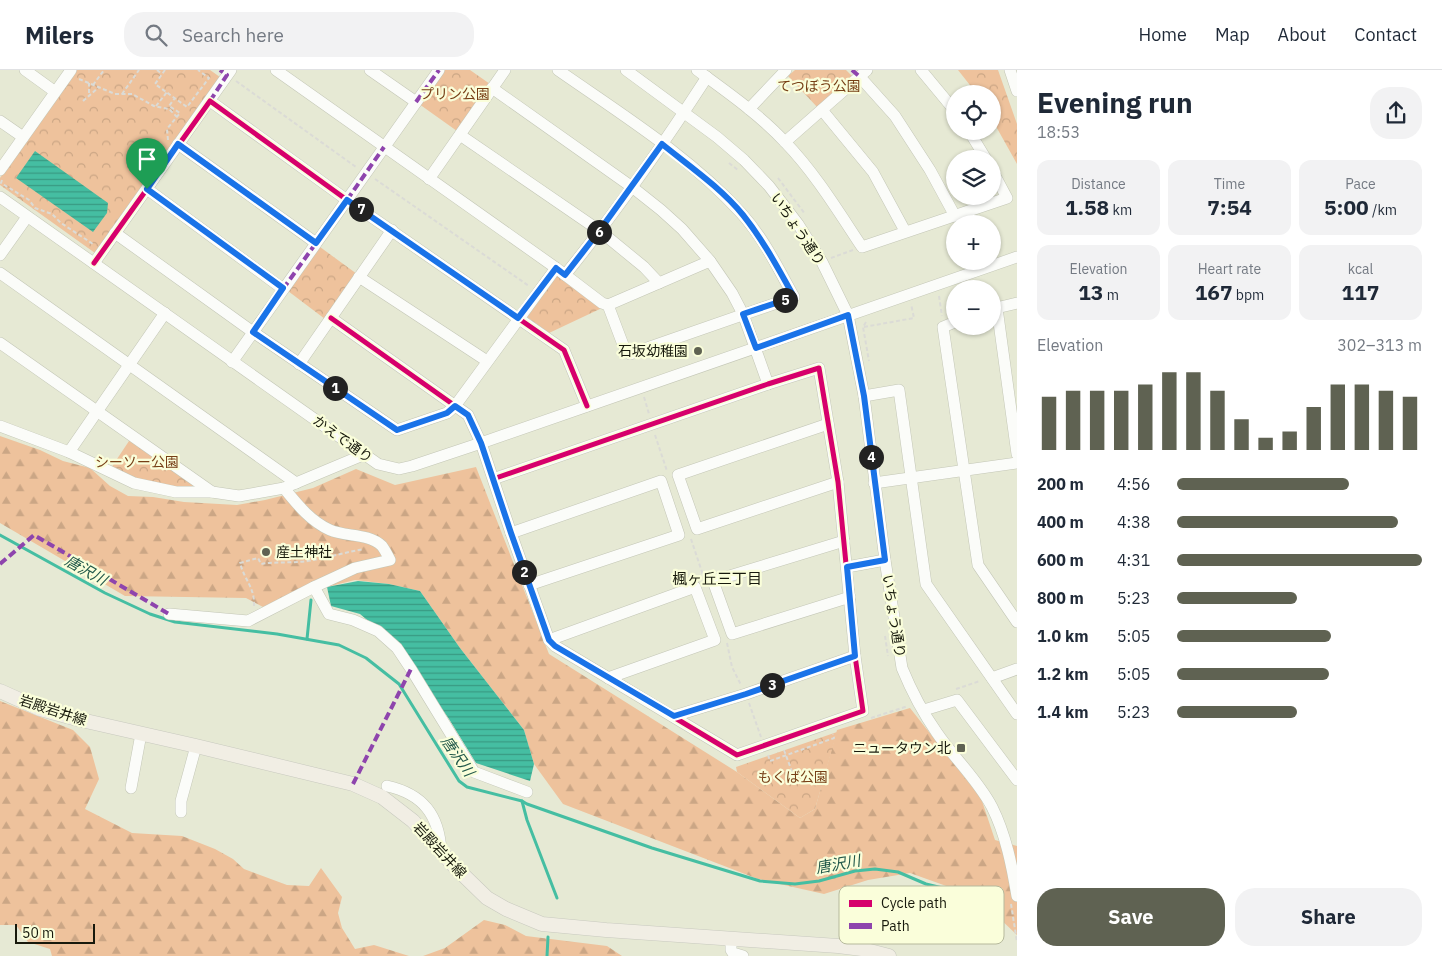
<!DOCTYPE html>
<html lang="en">
<head>
<meta charset="utf-8">
<style>
	:root { --surface:#fff; --page:#f2f2f3; --text:#1f2937; --muted:#747a83; --line:#e0e1e3; --accent:#5f6252 }
	body { margin:0; font-family:"IBM Plex Sans","Noto Sans JP",sans-serif; background:var(--page); color:var(--text); height:100vh; display:flex; flex-direction:column; font-size:19px; white-space:nowrap }
	* { box-sizing:border-box; margin:0 }
	p { font-size:16px; color:var(--muted) }
	.icon { flex:none; width:28px; height:28px; fill:none; stroke:currentColor; stroke-width:2; stroke-linecap:round; stroke-linejoin:round }
	.map { position:relative; flex:1; overflow:hidden }
	.drawer { display:flex; flex-direction:column; background:var(--surface); width:425px }
	.drawer>* { flex:none }
	.fabs { position:absolute; left:946px; top:15px; display:grid; gap:10px }
	.fabs a { display:grid; place-items:center; width:55px; height:55px; border-radius:50%; background:var(--surface); box-shadow:0 1px 4px #0004; font-size:25px }
	.scale { position:absolute; left:15px; bottom:12px; width:80px; box-sizing:border-box; padding-left:5px; border:2px solid #17190c; border-top:0; font-size:14px; line-height:18px; white-space:nowrap; color:#17190c; -webkit-text-stroke:4px #fafeda; paint-order:stroke }
	.pin { position:absolute; display:grid; place-items:center; width:42px; height:42px; color:#fff; margin:-51px -21px; border-radius:50% 50% 50% 0; rotate:-45deg; box-shadow:0 0 5px #0007 }
	.pin .icon { rotate:45deg }
	.km { position:absolute; width:25px; height:25px; margin:-12px; border-radius:50%; background:#222; color:#fff; font-size:14px; line-height:25px; text-align:center }
	.round { display:grid; place-items:center; flex:none; width:52px; height:52px; border-radius:20px; background:var(--page) }
	.head { display:flex; align-items:center; justify-content:space-between; height:85px; padding:0 20px }
	h1 { font-size:28px; font-weight:700; line-height:38px }
	.figures { display:grid; grid-template-columns:repeat(3,1fr); gap:8px; height:85px; padding:5px 20px }
	.figures div { display:grid; align-content:center; border-radius:12px; background:var(--page); text-align:center }
	.figures b { font-size:21px; font-weight:700 }
	.figures small { font-size:14px; font-weight:400 }
	.figures p { font-size:14px }
	.chart { height:140px; padding:10px 20px }
	.chart p { display:flex; justify-content:space-between }
	.chart svg { width:100%; height:90px; margin-top:5px; stroke:var(--accent); stroke-width:6 }
	.action { display:flex; gap:10px; margin-top:auto; padding:10px 20px }
	.action a { flex:1; height:58px; border-radius:20px; background:var(--accent); color:#fff; font-size:20px; font-weight:700; line-height:58px; text-align:center }
	.action a+a { background:var(--page); color:var(--text) }
	ul { padding:0 20px; list-style:none; font-size:16px }
	li { display:grid; grid-template-columns:80px 60px 1fr; align-items:center; height:38px }
	li i { height:12px; border-radius:6px; background:var(--accent) }
	header { display:flex; align-items:center; gap:30px; box-sizing:border-box; height:70px; padding:0 25px; background:var(--surface); border-bottom:1px solid var(--line) }
	header strong { font-size:24px }
	nav { display:flex; gap:28px; margin-inline-start:auto; font-size:18px }
	.search { width:350px; height:45px; background:var(--page); display:flex; align-items:center; gap:12px; box-sizing:border-box; padding:0 18px; border-radius:20px; color:var(--muted); font-size:19px }
	main { display:flex; flex:1; min-height:0 }
	.map>svg:first-child { display:block }
	.forest { fill:url(#forest-firs) }
	.park { fill:url(#park-crowns) }
	.water { fill:url(#water-rules) }
	.lines { fill:none; stroke-linecap:round; stroke-linejoin:round }
	.stream { stroke:#45bea2; stroke-width:3 }
	.minor-casing { stroke:#c3c6b6; stroke-width:12 }
	.major-casing { stroke:#c8c9bf; stroke-width:15 }
	.path { stroke:#dbdbd6; stroke-width:2; stroke-dasharray:4 2.5; stroke-linecap:butt }
	.minor { stroke:#fbfcf9; stroke-width:11 }
	.major { stroke:#f1eee4; stroke-width:14 }
	.quiet { stroke:#8e44ad; stroke-width:4; stroke-dasharray:8 4; stroke-linecap:butt }
	.cycleway-casing { stroke:#fafeda; stroke-width:8 }
	.cycleway { stroke:#d6006c; stroke-width:5 }
	.route-casing { stroke:#fff; stroke-width:10 }
	.route { stroke:#1a73e8; stroke-width:6 }
	.poi-dot { fill:#5f6252; stroke:#fafeda; stroke-width:2 }
	.labels { text-anchor:middle; dominant-baseline:central; stroke-width:4.5; stroke-linejoin:round; paint-order:stroke }
	.park-label { font-size:14px; fill:#773f16; stroke:#fafeda }
	.street-label { font-size:14px; fill:#17190c; stroke:#fafeda }
	.poi-label { font-size:14px; fill:#17190c; stroke:#fafeda; text-anchor:end }
	.water-label { font-size:15px; font-style:italic; fill:#205749; stroke:#fafeda }
	.neighbourhood-label { font-size:15px; fill:#17190c; stroke:#fafeda }
	.key { fill:#fafeda; stroke:#b6b99c; stroke-width:1 }
	.key-label { font-size:14px; fill:#17190c }
</style>
</head>
<body>
<header>
<strong>Milers</strong>
<div class="search"><svg class="icon" aria-label="search" viewBox="0 0 24 24"><circle cx="10" cy="10" r="6"/><path d="M15 15l6 6"/></svg>Search here</div>
<nav><a>Home</a><a>Map</a><a>About</a><a>Contact</a></nav>
</header>
<main>
<div class="map">
<svg width="1017" height="886" viewBox="0 0 1017 886">
	<defs>
		<pattern id="forest-firs" width="22" height="20" patternUnits="userSpaceOnUse" patternTransform="scale(1.25)"><rect width="22" height="20" fill="#eec29c"/><path d="M5 1l3.5 6h-7zM16 11l3.5 6h-7z" fill="#cba685"/></pattern>
		<pattern id="park-crowns" width="20" height="18" patternUnits="userSpaceOnUse" patternTransform="scale(1.25)"><rect width="20" height="18" fill="#eec29c"/><path d="M2 6a3 3 0 1 1 6 0M12 15a3 3 0 1 1 6 0" fill="none" stroke="#cba685"/></pattern>
		<pattern id="water-rules" width="6" height="5" patternUnits="userSpaceOnUse" patternTransform="scale(1.25)"><rect width="6" height="5" fill="#45bea2"/><path d="M0 2.5h6" fill="none" stroke="#399a82"/></pattern>
	</defs>
	<rect width="100%" height="100%" fill="#e6e9d4"/>
	<g class="forest">
		<path d="M0 366 40 380 63 391 90 398 110 416 128 426 153 427 184 432 237 435 265 430 313 418 356 399 395 415 476 397 549 584 737 702 800 748 815 739 837 660 910 638 981 728 995 770 1017 776V865L977 827 910 803 868 810 824 824 758 809 563 734 534 694 524 660 460 578 420 521 389 514 355 510 323 518 263 537 246 528 125 526 0 453Z"/>
		<path d="M0 631 73 660 90 677 99 709 85 739 132 763 182 766 215 779 233 789 244 799 287 815 309 816 321 798 342 827 338 843 342 858 355 879 374 875 409 886H52L50 879 28 872 16 855H0Z"/>
		<path d="M484 850 505 855 526 866 607 876 622 886H423L445 878Z"/>
	</g>
	<g class="park">
		<path d="M75 0H210L220 7 95 183 0 115V108Z"/>
		<path d="M443 0H470L490 14 457 61 419 34Z"/>
		<path d="M795 0H846L853 7 818 38 788 6Z"/>
		<path d="M958 0H998L1017 54V94L993 51 992 24H977Z"/>
		<path d="M320 177 357 204 325 249 288 221Z"/>
		<path d="M556 205 602 238 549 263 527 247Z"/>
		<path d="M131 368 198 416 176 419 135 409 111 398Z"/>
		<path d="M837 662 815 739 800 748 737 702 736 697Z"/>
	</g>
	<g class="water">
		<path d="M35 81 108 133 107 143 93 162 16 108Z"/>
		<path d="M358 511 389 514 420 521 460 578 524 660 534 694 530 711 476 693 449 649 397 575 360 544 331 536 327 517Z"/>
	</g>
	<g class="lines">
		<g class="stream">
			<path d="M0 465 105 523 150 544 175 552 277 564 339 575 366 588 399 614 459 711 467 717 522 731 527 734 652 778 760 811 795 814 819 811 855 801 875 799 898 802 926 814 951 820 998 843"/>
			<path d="M307 569 311 530"/>
			<path d="M522 731 527 750 557 828"/>
			<path d="M547 886 548 867"/>
		</g>
		<g class="minor-casing">
			<g id="minor">
				<path d="M25 0 54 21"/>
				<path d="M276 0 556 198 602 233 608 235 710 191 732 223 743 244 768 314"/>
				<path d="M370 0 416 32"/>
				<path d="M558 0C621 44 689 86 741 143 763 167 778 198 794 227L630 284 625 280 608 235"/>
				<path d="M626 0 717 67 744 90 769 116 798 154 822 192 848 245 864 326 885 490 902 598C911 620 923 643 937 663 954 688 978 710 992 737 1006 765 1012 796 1017 826"/>
				<path d="M697 0C727 22 760 45 785 72 815 103 838 141 862 177L1007 128 992 100"/>
				<path d="M921 0 955 41"/>
				<path d="M1010 0 1017 21"/>
				<path d="M860 7 895 46 930 100 955 146"/>
				<path d="M492 18 632 117 661 140 682 159 710 191"/>
				<path d="M210 31 347 130 564 280 587 336"/>
				<path d="M749 39 786 0"/>
				<path d="M822 40 873 102 905 161"/>
				<path d="M0 51 23 67"/>
				<path d="M969 61 986 89"/>
				<path d="M460 65 600 161 644 197 659 213"/>
				<path d="M785 72 867 0"/>
				<path d="M178 74 316 173"/>
				<path d="M0 100 71 0"/>
				<path d="M429 109 505 0"/>
				<path d="M147 119 283 219"/>
				<path d="M0 127 378 394 399 399 412 396 481 373 1017 187"/>
				<path d="M115 163 253 262 397 360 447 343 455 336 556 198"/>
				<path d="M0 185 27 147"/>
				<path d="M94 193 231 0"/>
				<path d="M0 203 296 413"/>
				<path d="M565 205C616 142 663 75 707 7"/>
				<path d="M359 207 487 291"/>
				<path d="M997 238 1017 384"/>
				<path d="M992 239 1017 233"/>
				<path d="M331 248 468 345 481 373 511 463 549 570 555 576 737 685 863 641 855 586 838 412 819 298 768 314 493 409"/>
				<path d="M955 252 943 257 978 495 1017 552"/>
				<path d="M0 273 212 422"/>
				<path d="M232 292 439 0"/>
				<path d="M299 294 392 160"/>
				<path d="M864 326 899 320 926 514 1017 644"/>
				<path d="M828 354 678 405 697 459 838 412"/>
				<path d="M0 356 69 382 134 413 176 422H212L239 426 284 418 363 385"/>
				<path d="M69 382 165 243"/>
				<path d="M874 413 1017 393"/>
				<path d="M511 463 661 411 679 465 529 515"/>
				<path d="M844 471 713 511 732 564 850 527"/>
				<path d="M847 497 885 490"/>
				<path d="M314 517 329 544 353 550 378 561 397 578 411 599 474 702 527 722"/>
				<path d="M169 544 248 551 314 517 355 498 390 490C388 486 385 480 382 476 368 463 346 467 330 460 310 451 297 434 284 418"/>
				<path d="M549 570 695 517 715 570 608 608"/>
				<path d="M992 608 1017 599"/>
				<path d="M924 640 957 630 1017 710"/>
				<path d="M674 646 746 624 855 586"/>
				<path d="M387 716C423 724 439 745 441 781"/>
				<path d="M131 718 141 664"/>
				<path d="M181 742V731L196 676"/>
				<path d="M731 869V880L733 883 743 886"/>
			</g>
		</g>
		<g class="major-casing">
			<path id="major" d="M0 621 40 639 77 649 196 676 353 714 382 727 413 751 455 797 487 828 506 839 542 854 606 860 838 876 862 879 889 886"/>
		</g>
		<g class="path">
			<path d="M157 0 162 4"/>
			<path d="M165 0 155 14 187 37 209 8 198 0"/>
			<path d="M79 9 115 24H132L154 36 169 39 177 47"/>
			<path d="M236 11 356 97"/>
			<path d="M93 15 104 0"/>
			<path d="M89 23V13"/>
			<path d="M122 24 139 0"/>
			<path d="M83 31 98 18"/>
			<path d="M156 36 167 22"/>
			<path d="M168 70 167 59 180 43 169 36 175 28"/>
			<path d="M729 93 739 101"/>
			<path d="M778 108 805 144"/>
			<path d="M375 109 529 216"/>
			<path d="M2 110 1 113 29 130 35 138 52 144 61 153 93 174"/>
			<path d="M831 188 853 180"/>
			<path d="M939 226 942 246"/>
			<path d="M866 252 863 257 869 291"/>
			<path d="M864 257 914 248 911 234"/>
			<path d="M644 327 649 344"/>
			<path d="M655 365 667 401"/>
			<path d="M691 469 703 505"/>
			<path d="M254 536C255 518 245 511 240 493L258 488 261 494C278 491 295 494 313 490 330 487 347 482 364 479"/>
			<path d="M885 566 888 586"/>
			<path d="M727 573 732 597 741 615"/>
			<path d="M956 619 980 611"/>
			<path d="M749 633 761 667"/>
			<path d="M871 648 908 636"/>
			<path d="M784 680 794 707"/>
			<path d="M768 685 770 691 834 668 833 664"/>
			<path d="M1011 834 1017 872"/>
		</g>
		<use href="#minor" class="minor"/>
		<use href="#major" class="major"/>
		<g class="quiet">
			<path d="M852 0 860 7"/>
			<path d="M210 31 227 5 220 0"/>
			<path d="M416 32 439 0"/>
			<path d="M347 130 384 77"/>
			<path d="M283 219 316 173"/>
			<path d="M518 248 556 198"/>
			<path d="M0 494 34 465 169 544"/>
			<path d="M353 714 411 599"/>
		</g>
		<g class="cycleway-casing">
			<g id="cycleway">
				<path d="M94 193 210 31 347 130 564 280 587 336"/>
				<path d="M331 248 468 345 481 373 511 463 549 570 555 576 737 685 863 641 855 586 838 412 819 298 768 314 493 409"/>
			</g>
		</g>
		<use href="#cycleway" class="cycleway"/>
	</g>
	<g class="lines">
		<g class="route-casing">
			<path id="route" d="M178 74 316 173 347 130 518 248 556 198 565 205 600 160 662 74C689 96 720 117 743 145 763 170 778 198 794 227L743 244 756 278 848 245 864 326 885 490 847 497 855 586 746 624 674 646 555 576 549 570 511 463 481 373 468 345 455 336 447 343 397 360 253 262 283 218 147 119Z"/>
		</g>
		<use href="#route" class="route"/>
	</g>
	<g class="poi-dot">
		<circle cx="698" cy="281" r="5"/>
		<circle cx="266" cy="482" r="5"/>
		<rect x="956" y="673" width="10" height="10" rx="2.5"/>
	</g>
	<g class="labels">
		<g class="park-label">
			<text x="819" y="16">てつぼう公園</text>
			<text x="455" y="24">プリン公園</text>
			<text x="137" y="392">シーソー公園</text>
			<text x="793" y="707">もくば公園</text>
		</g>
		<g class="street-label">
			<text transform="translate(798 159) rotate(56)">いちょう通り</text>
			<text transform="translate(343 369) rotate(36)">かえで通り</text>
			<text transform="translate(894 546) rotate(81)">いちょう通り</text>
			<text transform="translate(53 640) rotate(18)">岩殿岩井線</text>
			<text transform="translate(440 780) rotate(47)">岩殿岩井線</text>
		</g>
		<g class="poi-label">
			<text x="688" y="281">石坂幼稚園</text>
			<text x="276" y="482" text-anchor="start">産土神社</text>
			<text x="951" y="678">ニュータウン北</text>
		</g>
		<g class="water-label">
			<text transform="translate(86 500) rotate(29)">唐沢川</text>
			<text transform="translate(458 686) rotate(55)">唐沢川</text>
			<text transform="translate(838 794) rotate(-10)">唐沢川</text>
		</g>
		<g class="neighbourhood-label">
			<text x="717" y="508">楓ヶ丘三丁目</text>
		</g>
	</g>
	<rect x="839" y="816" width="165" height="58" rx="8" class="key"/>
	<rect x="849" y="830" width="23" height="7" fill="#d6006c"/>
	<rect x="849" y="853" width="23" height="6" fill="#8e44ad"/>
	<g class="key-label">
		<text x="881" y="838">Cycle path</text>
		<text x="881" y="861">Path</text>
	</g>
</svg>
<div class="fabs">
<a><svg class="icon" aria-label="locate" viewBox="0 0 24 24"><circle cx="12" cy="12" r="6"/><path d="M12 2v4M12 18v4M2 12h4M18 12h4"/></svg></a>
<a><svg class="icon" aria-label="layers" viewBox="0 0 24 24"><path d="M12 4l9 5-9 5-9-5zM3 14l9 5 9-5"/></svg></a>
<a>+</a>
<a>−</a>
</div>
<div class="scale">50 m</div>
<div class="pin" style="left:147px;top:119px;background:#1e9e55"><svg class="icon" aria-label="arrive" viewBox="0 0 24 24"><path d="M6 21V4h12l-3 4 3 4H6"/></svg></div>
<b class="km" style="left:335px;top:318px">1</b>
<b class="km" style="left:524px;top:502px">2</b>
<b class="km" style="left:772px;top:615px">3</b>
<b class="km" style="left:871px;top:387px">4</b>
<b class="km" style="left:785px;top:230px">5</b>
<b class="km" style="left:599px;top:162px">6</b>
<b class="km" style="left:361px;top:139px">7</b>
</div>
<section class="drawer">
<div class="head"><div><h1>Evening run</h1><p>18:53</p></div><a class="round"><svg class="icon" aria-label="share" viewBox="0 0 24 24"><path d="M12 15V3M7 8l5-5 5 5M5 13v7h14v-7"/></svg></a></div>
<div class="figures">
<div><p>Distance</p><b>1.58<small> km</small></b></div>
<div><p>Time</p><b>7:54</b></div>
<div><p>Pace</p><b>5:00<small> /km</small></b></div>
</div>
<div class="figures">
<div><p>Elevation</p><b>13<small> m</small></b></div>
<div><p>Heart rate</p><b>167<small> bpm</small></b></div>
<div><p>kcal</p><b>117</b></div>
</div>
<div class="chart"><p><span>Elevation</span>302–313 m</p>
<svg viewBox="0 0 160 44" preserveAspectRatio="none"><path d="M5 44V18M15 44V15M25 44V15M35 44V15M45 44V12M55 44V6M65 44V6M75 44V15M85 44V29M95 44V38M105 44V35M115 44V23M125 44V12M135 44V12M145 44V15M155 44V18"/></svg>
</div>
<ul>
<li><b>200 m</b>4:56<i style="width:70%"></i></li>
<li><b>400 m</b>4:38<i style="width:90%"></i></li>
<li><b>600 m</b>4:31<i style="width:100%"></i></li>
<li><b>800 m</b>5:23<i style="width:49%"></i></li>
<li><b>1.0 km</b>5:05<i style="width:63%"></i></li>
<li><b>1.2 km</b>5:05<i style="width:62%"></i></li>
<li><b>1.4 km</b>5:23<i style="width:49%"></i></li>
</ul>
<div class="action"><a>Save</a><a>Share</a></div>
</section>
</main>
</body>
</html>
